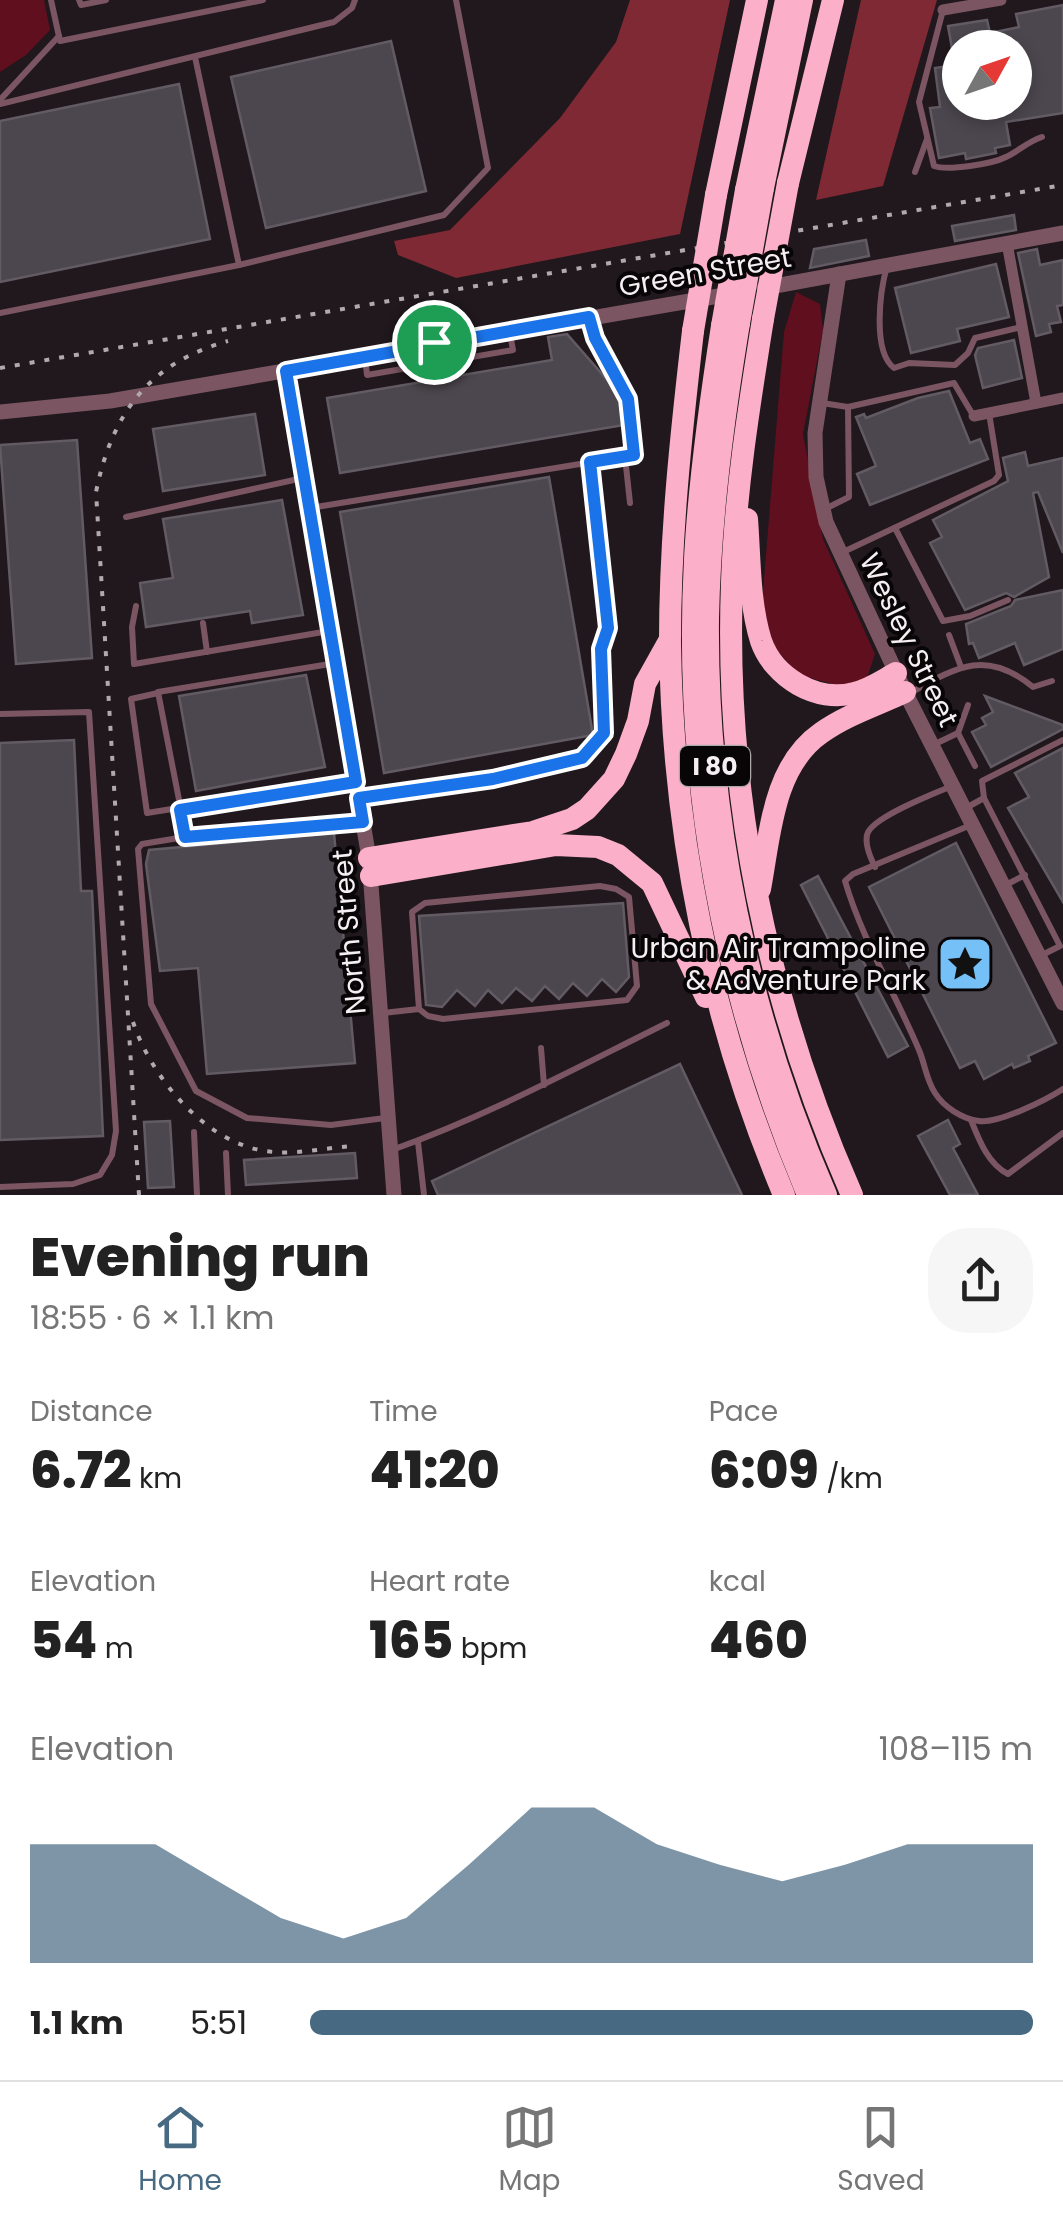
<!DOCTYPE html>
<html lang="en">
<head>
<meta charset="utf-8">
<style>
	:root { --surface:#fff; --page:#f6f6f6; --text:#222; --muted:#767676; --line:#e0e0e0; --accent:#476981 }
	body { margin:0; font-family:Poppins,sans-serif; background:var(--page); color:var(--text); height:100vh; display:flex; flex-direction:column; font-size:38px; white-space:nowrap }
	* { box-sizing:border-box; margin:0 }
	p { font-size:32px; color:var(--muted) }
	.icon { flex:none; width:55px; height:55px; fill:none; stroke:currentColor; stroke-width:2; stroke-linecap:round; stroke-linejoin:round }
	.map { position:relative; height:1195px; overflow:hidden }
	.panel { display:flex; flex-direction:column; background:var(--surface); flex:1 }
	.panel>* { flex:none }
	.needle { width:65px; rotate:50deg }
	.buttons { position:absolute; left:942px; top:30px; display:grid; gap:20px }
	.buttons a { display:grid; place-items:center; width:90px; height:90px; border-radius:50%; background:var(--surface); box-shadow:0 5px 15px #0003; font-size:50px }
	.pin { position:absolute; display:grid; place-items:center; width:85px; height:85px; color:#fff; margin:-42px; border:5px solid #fff; border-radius:50%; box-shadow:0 2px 10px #0007 }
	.round { display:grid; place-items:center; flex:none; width:105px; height:105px; border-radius:40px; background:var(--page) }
	.headline { display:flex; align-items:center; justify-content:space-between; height:170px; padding:0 30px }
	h1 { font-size:55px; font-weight:800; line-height:75px }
	.stats { display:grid; grid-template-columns:repeat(3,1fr); gap:15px; height:170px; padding:10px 30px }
	.stats div { display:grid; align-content:center }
	.stats b { font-size:50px; font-weight:800 }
	.stats small { font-size:28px; font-weight:400 }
	.stats p { font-size:28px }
	.chart { height:280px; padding:20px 30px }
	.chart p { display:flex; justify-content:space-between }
	.chart svg { width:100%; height:180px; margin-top:10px; fill:var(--accent); opacity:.7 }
	ul { padding:0 30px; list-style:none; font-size:32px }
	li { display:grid; grid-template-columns:160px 120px 1fr; align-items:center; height:75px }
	li i { height:25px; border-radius:12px; background:var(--accent) }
	.menu { display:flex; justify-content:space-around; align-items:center; height:140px; border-top:2px solid var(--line); background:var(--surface); font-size:28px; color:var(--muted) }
	.menu a { display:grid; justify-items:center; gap:5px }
	.menu .selected { color:var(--accent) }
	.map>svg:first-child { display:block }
	.green { fill:#5f0f1d }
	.forest { fill:#7e2933 }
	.building { fill:#4c464e; stroke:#625b64; stroke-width:2.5; fill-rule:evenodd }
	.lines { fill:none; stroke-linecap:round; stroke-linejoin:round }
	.service { stroke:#7b5662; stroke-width:6 }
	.minor { stroke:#7b5662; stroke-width:11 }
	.tertiary { stroke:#7b5662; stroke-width:15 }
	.motorway { stroke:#fbafc8; stroke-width:22 }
	.rail { stroke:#b0a9ad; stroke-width:4; stroke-dasharray:5 10; stroke-linecap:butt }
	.motorway-bridge { stroke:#fbafc8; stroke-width:22 }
	.route-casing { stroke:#fff; stroke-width:20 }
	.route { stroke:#1a73e8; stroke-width:12 }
	.labels { text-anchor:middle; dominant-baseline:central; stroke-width:8; stroke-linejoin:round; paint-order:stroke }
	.shield { fill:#080507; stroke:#aea9ac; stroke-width:2.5 }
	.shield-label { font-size:25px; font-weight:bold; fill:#f5eff3 }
	.street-label { font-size:28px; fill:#f5eff3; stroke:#080507 }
	.poi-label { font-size:28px; fill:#f5eff3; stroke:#080507; text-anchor:end }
</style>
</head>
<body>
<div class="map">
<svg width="1063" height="1195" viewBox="0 0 1063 1195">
	<rect width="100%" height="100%" fill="#20181d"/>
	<g class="green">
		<path d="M0 0H44L50 30 26 55 0 72Z"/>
		<path d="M796 292 820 304 823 330 803 434 823 539 875 654 867 678 840 686 799 675 773 646 762 604 784 332Z"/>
	</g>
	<g class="forest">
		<path d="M630 0H730L680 234 456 278 398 255 394 241 450 230 560 118 616 42Z"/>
		<path d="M861 0H937L883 186 816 200Z"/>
	</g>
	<g class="building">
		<path d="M1063 5V113L1006 122 1010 145 995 148 996 153 966 159 965 153 939 158 930 108 940 107 935 68 955 65 948 26 987 20 990 33 1019 27 1016 14ZM960 48H1015V102H960Z"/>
		<path d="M391 41 426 191 266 228 231 77Z"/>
		<path d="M179 84 210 239 0 282V121Z"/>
		<path d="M1014 215 1016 230 955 241 952 226Z"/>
		<path d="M866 240 869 256 810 268 814 249Z"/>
		<path d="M1037 249 1040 265 1063 260V305L1057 306 1061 322 1049 324 1051 332 1036 336 1018 253Z"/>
		<path d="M996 264 1009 317 957 329 960 341 911 353 895 288Z"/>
		<path d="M567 334 615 389 621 401 624 425 340 473 327 398 552 360 548 337Z"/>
		<path d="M1014 340 1022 378 983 388 975 355 978 348Z"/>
		<path d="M949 391 970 443 980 439 988 459 870 505 857 474 876 466 856 417 864 414 866 418 918 398Z"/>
		<path d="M255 414 265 475 163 491 153 429Z"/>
		<path d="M77 440 92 658 16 664 0 445Z"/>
		<path d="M1025 452 1028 466 1063 458V553L1038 492 1033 493 1049 577 1014 597 1006 593 965 610 930 543 942 537 933 520 1008 481 1003 458Z"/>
		<path d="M549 477 593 735 384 773 340 512Z"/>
		<path d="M282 500 303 615 252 623 250 611 146 627 140 583 173 578 163 519Z"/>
		<path d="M1063 590V649L1024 665 1015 643 979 658 973 643 969 644 966 624 1011 606 1015 600Z"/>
		<path d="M306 675 325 767 196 791 179 696Z"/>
		<path d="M985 696 1063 725V729L991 767 972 732 986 725 982 718 993 712Z"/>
		<path d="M74 740 81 891H92L103 1136 0 1140V743Z"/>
		<path d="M1063 748V902L1008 808 1029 797 1015 773Z"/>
		<path d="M334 833 355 1063 207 1074 198 968 160 971 146 864 149 850Z"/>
		<path d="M956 843 1056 1043 1028 1056 1030 1061 1014 1068 1012 1064 984 1079 975 1061 960 1068 869 887Z"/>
		<path d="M818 876 908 1046 888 1057 801 885Z"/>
		<path d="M623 903 629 977 616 992 602 979 587 996 573 983 559 999 545 986 532 1001 516 988 502 1003 488 990 475 1006 457 990 442 1007 426 1005 419 916Z"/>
		<path d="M680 1064 742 1195H438L432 1181Z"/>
		<path d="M948 1120 960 1144 953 1148 978 1195H950L918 1136Z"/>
		<path d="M170 1121 174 1187 148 1188 144 1122Z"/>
		<path d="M355 1153 357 1178 246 1185 244 1160Z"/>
	</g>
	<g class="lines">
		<g class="service">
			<path d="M51 0 60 41 263 0"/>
			<path d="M79 0 81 5 106 0"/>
			<path d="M943 10 919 102 934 166C948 171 992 164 1006 157 1019 151 1027 142 1042 137"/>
			<path d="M195 57 239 265"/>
			<path d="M0 100 59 36"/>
			<path d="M0 104 334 22 352 8 355 0"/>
			<path d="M915 172 927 139"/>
			<path d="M887 266C880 291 872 351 894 368L909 363 955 365 968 353 975 338 1022 327"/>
			<path d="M0 313 239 265 444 215 488 168 456 0"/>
			<path d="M365 357 367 375 513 350 510 334"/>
			<path d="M822 403 848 407 954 383 973 415"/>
			<path d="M625 457 630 503"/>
			<path d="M310 508 635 455 628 399 595 338 590 321"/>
			<path d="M823 510 849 497 848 407"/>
			<path d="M126 517 303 478"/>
			<path d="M895 528 943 621 970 616 1008 600"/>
			<path d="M841 553 994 481 999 475 989 413"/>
			<path d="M136 606 132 627 134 664 329 631"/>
			<path d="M203 623 207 652"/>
			<path d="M949 635 961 667"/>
			<path d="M336 663 158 692 181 810 355 782"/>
			<path d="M912 692C958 666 987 649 1033 687L1052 681"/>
			<path d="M158 693 131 699 147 813 178 808"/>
			<path d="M0 714 89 712 116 1131 112 1155 100 1175 73 1184 0 1187"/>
			<path d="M958 733 975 766"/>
			<path d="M933 745 958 733 968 705"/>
			<path d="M360 798 493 779 582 758 604 733 601 649 608 629 590 462"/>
			<path d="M964 809 984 798"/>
			<path d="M181 810 185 837"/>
			<path d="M361 822 185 837 142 844 138 849 151 1004 196 1091 247 1118 331 1125 385 1118"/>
			<path d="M971 825 853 874 845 881C862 939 895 993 919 1050 925 1064 926 1079 935 1093 944 1107 962 1119 979 1121 998 1124 1046 1100 1063 1089"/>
			<path d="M875 867C871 859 865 844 867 835 870 818 935 793 952 786"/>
			<path d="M1004 886 1025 875"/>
			<path d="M1042 955 1060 946 984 798 982 781 1063 740"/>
			<path d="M383 1013 419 1009 428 1016 443 1019 627 1000 637 986 629 897 616 889 600 886 425 903 412 912 419 1009"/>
			<path d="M541 1048 544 1085"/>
			<path d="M971 1120C979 1140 988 1164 1008 1174L1063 1133"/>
			<path d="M194 1132 197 1195"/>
			<path d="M418 1142 424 1195"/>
			<path d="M392 1150C487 1116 576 1068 667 1023"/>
			<path d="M226 1153 228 1195"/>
		</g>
		<g class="minor">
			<path d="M943 10 1001 0"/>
			<path d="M1007 243 1036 403"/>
			<path d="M974 416 1063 398"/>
		</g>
		<g class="tertiary">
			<path d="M839 274 815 433 816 477 826 522 907 696 1063 1003"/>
			<path d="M764 288 1063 233"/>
			<path d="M286 371 369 858 394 1195"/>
			<path d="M0 412 110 401 736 293"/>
		</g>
		<g class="motorway">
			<path d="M788 183 833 0"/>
			<path d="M763 188 802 0"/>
			<path d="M746 190 786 0"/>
			<path d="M716 195 757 0"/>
			<path d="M763 319C749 406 735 494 732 582 724 794 767 1002 852 1195"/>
			<path d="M739 323C723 421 710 519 708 618 706 816 747 1013 826 1195"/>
			<path d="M722 326C710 403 699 481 695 559 683 777 723 994 808 1195"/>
			<path d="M693 331C681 434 670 537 670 641 672 831 710 1020 784 1195"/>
			<path d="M747 519C750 558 749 603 761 641 774 678 817 703 854 693 869 690 883 680 896 673"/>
			<path d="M369 858 533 832 572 819 587 809 614 779 626 754 638 721 645 684 669 641"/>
			<path d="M371 876 556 845 598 847 618 855 652 883 706 997"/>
			<path d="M760 889C770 837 772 767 821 733 846 715 877 705 905 692"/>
		</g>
		<g class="rail">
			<path d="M0 368 1063 185"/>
			<path d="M133 1022C152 1079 209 1148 274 1152 299 1154 326 1148 352 1146"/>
			<path d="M139 1195 96 492C112 413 149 363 228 341"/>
		</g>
		<g class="motorway-bridge">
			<path d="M763 319 788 183"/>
			<path d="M739 323 763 188"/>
			<path d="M722 326 746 190"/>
			<path d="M693 331 716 195"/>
		</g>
	</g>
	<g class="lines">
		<g class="route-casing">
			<path id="route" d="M589 317 595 338 628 399 634 455 590 462 608 628 601 649 604 733 582 758 493 779 359 798 363 822 185 837 180 810 356 782 286 371Z"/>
		</g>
		<use href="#route" class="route"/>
	</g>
	<defs>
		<g id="sight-square" transform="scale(2.875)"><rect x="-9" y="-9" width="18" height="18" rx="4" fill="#75c0f6" stroke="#080507"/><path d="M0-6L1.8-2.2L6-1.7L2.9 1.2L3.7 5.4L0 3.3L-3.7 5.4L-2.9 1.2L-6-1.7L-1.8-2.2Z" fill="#111"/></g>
	</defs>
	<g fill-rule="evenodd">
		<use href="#sight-square" x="965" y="964"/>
	</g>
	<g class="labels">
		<rect class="shield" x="680" y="746" width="70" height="40" rx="8"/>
		<g class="shield-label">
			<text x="715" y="766">I 80</text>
		</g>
		<g class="street-label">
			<text transform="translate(705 272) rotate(-10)">Green Street</text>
			<text transform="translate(909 640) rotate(64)">Wesley Street</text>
			<text transform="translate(349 932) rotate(-95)">North Street</text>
		</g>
		<g class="poi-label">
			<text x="926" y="948">Urban Air Trampoline<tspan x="926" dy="32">&amp; Adventure Park</tspan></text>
		</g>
	</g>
</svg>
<div class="buttons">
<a><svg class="needle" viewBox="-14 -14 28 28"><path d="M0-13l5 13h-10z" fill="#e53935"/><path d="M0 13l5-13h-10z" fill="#767676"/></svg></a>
</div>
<div class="pin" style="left:434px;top:342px;background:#1e9e55"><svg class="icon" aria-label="arrive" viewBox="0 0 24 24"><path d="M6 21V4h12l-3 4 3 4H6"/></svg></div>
</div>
<section class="panel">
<div class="headline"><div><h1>Evening run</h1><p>18:55 · 6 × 1.1 km</p></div><a class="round"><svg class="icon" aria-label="share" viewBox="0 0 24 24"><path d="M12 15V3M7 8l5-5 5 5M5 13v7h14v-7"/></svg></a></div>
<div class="stats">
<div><p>Distance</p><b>6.72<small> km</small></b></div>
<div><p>Time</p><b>41:20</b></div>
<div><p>Pace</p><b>6:09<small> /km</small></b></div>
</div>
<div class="stats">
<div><p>Elevation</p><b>54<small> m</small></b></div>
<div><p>Heart rate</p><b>165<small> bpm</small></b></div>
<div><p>kcal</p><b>460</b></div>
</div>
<div class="chart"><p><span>Elevation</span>108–115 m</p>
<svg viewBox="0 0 160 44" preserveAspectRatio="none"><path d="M0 44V15L10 15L20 15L30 24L40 33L50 38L60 33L70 20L80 6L90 6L100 15L110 20L120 24L130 20L140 15L150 15L160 15V44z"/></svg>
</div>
<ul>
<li><b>1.1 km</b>5:51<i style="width:100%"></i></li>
</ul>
</section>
<nav class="menu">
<a class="selected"><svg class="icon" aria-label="home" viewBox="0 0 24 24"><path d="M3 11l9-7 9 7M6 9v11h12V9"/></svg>Home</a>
<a><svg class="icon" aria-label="map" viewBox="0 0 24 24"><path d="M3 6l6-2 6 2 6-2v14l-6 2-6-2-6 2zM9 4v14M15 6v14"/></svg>Map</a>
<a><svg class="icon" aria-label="saved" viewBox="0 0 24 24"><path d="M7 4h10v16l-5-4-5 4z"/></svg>Saved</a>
</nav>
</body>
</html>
